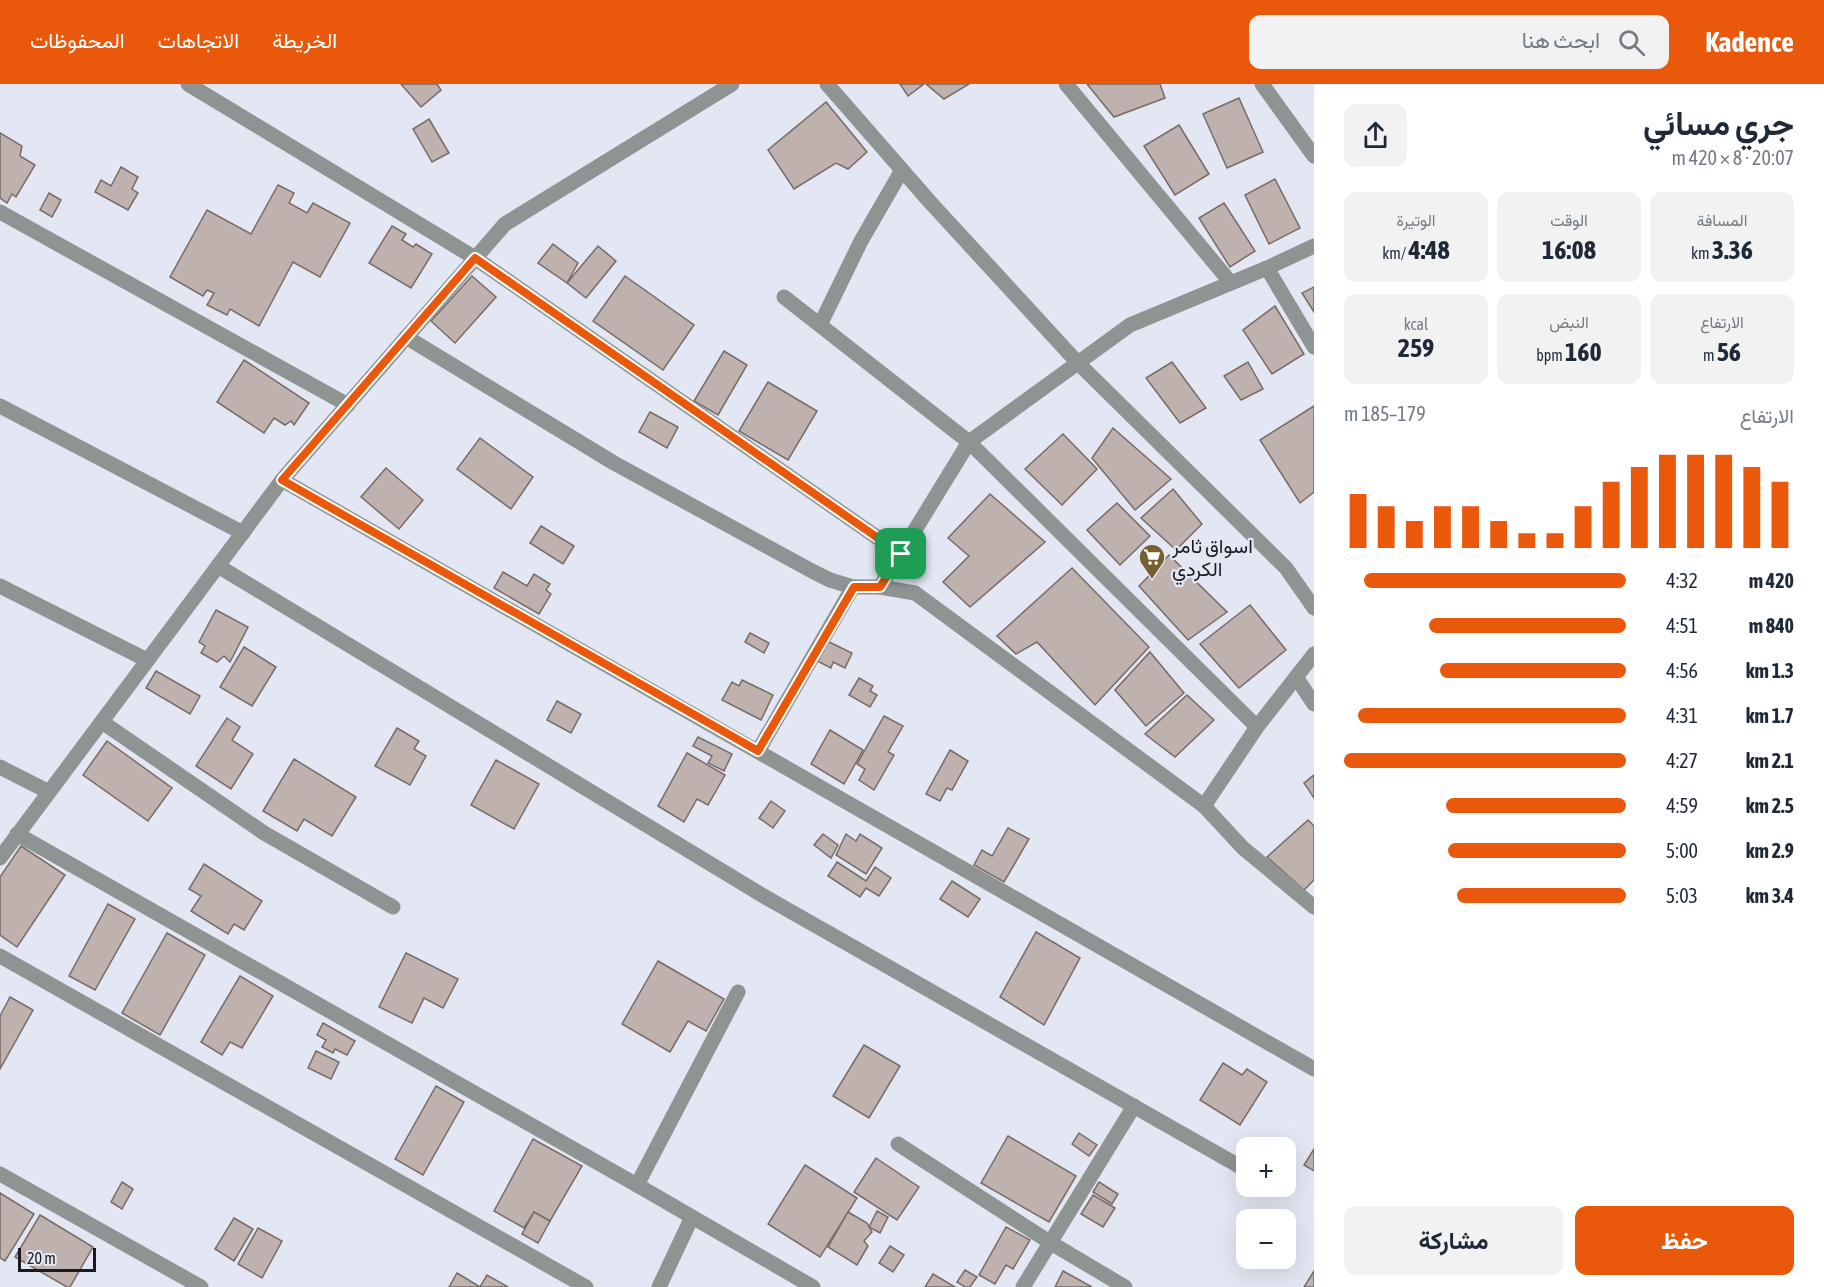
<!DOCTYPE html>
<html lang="ar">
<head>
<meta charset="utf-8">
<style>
	:root { --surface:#fff; --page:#f2f2f3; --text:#1f2937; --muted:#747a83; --accent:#ea580c }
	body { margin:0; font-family:"Asap Condensed",Vazirmatn,sans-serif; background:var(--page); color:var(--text); direction:rtl; height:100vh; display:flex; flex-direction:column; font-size:22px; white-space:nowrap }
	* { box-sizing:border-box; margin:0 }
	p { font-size:20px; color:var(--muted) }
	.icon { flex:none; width:33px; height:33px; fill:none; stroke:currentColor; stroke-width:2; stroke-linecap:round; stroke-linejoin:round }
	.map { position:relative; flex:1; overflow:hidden; direction:ltr }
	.panel { display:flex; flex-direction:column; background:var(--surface); width:510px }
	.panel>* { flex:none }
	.buttons { position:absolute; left:1236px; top:1053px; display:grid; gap:12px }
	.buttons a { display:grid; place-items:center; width:60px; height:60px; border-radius:12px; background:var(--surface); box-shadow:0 6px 24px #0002; font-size:30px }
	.scale { position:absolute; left:18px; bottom:15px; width:78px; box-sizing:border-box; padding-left:6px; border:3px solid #1a1b1f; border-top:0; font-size:16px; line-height:21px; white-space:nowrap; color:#1a1b1f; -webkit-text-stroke:4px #e3e7f3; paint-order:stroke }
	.pin { position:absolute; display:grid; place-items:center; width:51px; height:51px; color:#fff; margin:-26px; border-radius:12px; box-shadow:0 3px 9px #0006 }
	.round { display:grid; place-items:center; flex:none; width:63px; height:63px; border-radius:12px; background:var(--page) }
	.head { display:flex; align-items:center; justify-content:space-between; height:102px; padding:0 30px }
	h1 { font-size:33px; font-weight:700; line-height:45px }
	.metrics { display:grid; grid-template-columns:repeat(3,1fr); gap:9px; height:102px; padding:6px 30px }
	.metrics div { display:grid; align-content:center; border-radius:12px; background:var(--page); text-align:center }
	.metrics b { font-size:26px; font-weight:700 }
	.metrics small { font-size:16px; font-weight:400 }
	.metrics p { font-size:16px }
	.chart { height:168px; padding:12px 30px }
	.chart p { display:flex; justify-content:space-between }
	.chart svg { width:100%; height:108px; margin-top:6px; stroke:var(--accent); stroke-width:6 }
	.action { display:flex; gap:12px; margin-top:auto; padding:12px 30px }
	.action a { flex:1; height:69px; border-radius:12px; background:var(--accent); color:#fff; font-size:24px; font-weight:700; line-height:69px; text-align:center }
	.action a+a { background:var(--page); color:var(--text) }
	ul { padding:0 30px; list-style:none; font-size:20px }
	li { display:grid; grid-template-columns:96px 72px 1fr; align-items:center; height:45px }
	li i { height:15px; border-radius:8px; background:var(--accent) }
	header { display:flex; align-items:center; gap:36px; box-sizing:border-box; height:84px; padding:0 30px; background:var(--accent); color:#fff }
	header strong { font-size:28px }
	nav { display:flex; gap:33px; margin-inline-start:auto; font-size:21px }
	.search { width:420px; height:54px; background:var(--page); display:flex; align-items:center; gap:15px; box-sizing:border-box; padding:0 21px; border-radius:12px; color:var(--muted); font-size:22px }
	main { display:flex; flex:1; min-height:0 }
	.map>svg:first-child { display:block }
	.building { fill:#bfb2ae; stroke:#776b67; stroke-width:1.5 }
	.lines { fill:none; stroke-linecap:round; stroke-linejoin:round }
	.minor { stroke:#8d9492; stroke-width:15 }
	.route-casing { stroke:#fff; stroke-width:12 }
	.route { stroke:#ea580c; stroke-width:8 }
	.labels { text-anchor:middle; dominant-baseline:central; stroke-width:4.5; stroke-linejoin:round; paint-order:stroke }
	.poi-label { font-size:20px; fill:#1a1b1f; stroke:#e3e7f3; text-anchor:start }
</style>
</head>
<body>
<header>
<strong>Kadence</strong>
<div class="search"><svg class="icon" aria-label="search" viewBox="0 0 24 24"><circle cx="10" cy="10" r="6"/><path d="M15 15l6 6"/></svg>ابحث هنا</div>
<nav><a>الخريطة</a><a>الاتجاهات</a><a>المحفوظات</a></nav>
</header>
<main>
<section class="panel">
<div class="head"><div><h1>جري مسائي</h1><p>20:07 · 8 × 420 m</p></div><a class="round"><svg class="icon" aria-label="share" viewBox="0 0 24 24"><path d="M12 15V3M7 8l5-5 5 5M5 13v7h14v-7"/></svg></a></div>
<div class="metrics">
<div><p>المسافة</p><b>3.36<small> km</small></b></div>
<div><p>الوقت</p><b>16:08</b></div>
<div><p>الوتيرة</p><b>4:48<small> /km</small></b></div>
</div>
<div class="metrics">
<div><p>الارتفاع</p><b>56<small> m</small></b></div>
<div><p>النبض</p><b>160<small> bpm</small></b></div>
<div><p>kcal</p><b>259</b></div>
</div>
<div class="chart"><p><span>الارتفاع</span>179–185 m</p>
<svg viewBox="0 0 160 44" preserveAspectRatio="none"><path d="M5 44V22M15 44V27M25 44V33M35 44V27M45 44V27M55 44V33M65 44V38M75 44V38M85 44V27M95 44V17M105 44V11M115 44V6M125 44V6M135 44V6M145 44V11M155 44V17"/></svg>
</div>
<ul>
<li><b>420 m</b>4:32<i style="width:93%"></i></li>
<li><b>840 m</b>4:51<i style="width:70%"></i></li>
<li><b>1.3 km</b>4:56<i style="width:66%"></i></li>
<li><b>1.7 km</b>4:31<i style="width:95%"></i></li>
<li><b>2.1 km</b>4:27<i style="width:100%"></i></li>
<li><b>2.5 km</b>4:59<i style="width:64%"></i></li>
<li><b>2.9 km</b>5:00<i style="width:63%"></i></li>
<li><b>3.4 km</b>5:03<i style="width:60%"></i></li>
</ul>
<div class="action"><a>حفظ</a><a>مشاركة</a></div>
</section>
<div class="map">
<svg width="1314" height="1203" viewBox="0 0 1314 1203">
	<rect width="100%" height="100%" fill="#e3e7f3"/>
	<g class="building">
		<path d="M401 0H437L441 6 421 23Z"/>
		<path d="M900 0H924L908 12Z"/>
		<path d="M926 0H969L944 15Z"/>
		<path d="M1087 0H1160L1165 14 1114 33Z"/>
		<path d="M1239 14 1263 68 1227 84 1203 30Z"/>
		<path d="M826 18 867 68 848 85 836 79 794 105 768 66Z"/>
		<path d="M429 35 449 69 432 78 413 45Z"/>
		<path d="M1179 41 1209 90 1175 111 1144 62Z"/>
		<path d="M0 49 22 62 20 72 35 81 16 113 12 110 7 119 0 114Z"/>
		<path d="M121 83 138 93 132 105 138 109 128 126 95 108 101 96 111 102Z"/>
		<path d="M1275 95 1300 144 1269 160 1245 111Z"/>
		<path d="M278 101 294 109 289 119 307 129 313 119 350 139 320 193 293 178 259 242 230 225 227 231 207 221 214 209 207 206 203 212 170 193 207 126 251 150Z"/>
		<path d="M49 109 61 116 52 133 40 126Z"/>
		<path d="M1224 119 1255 167 1230 183 1199 134Z"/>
		<path d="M392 142 406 150 402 156 413 163 416 160 432 170 411 204 369 179Z"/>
		<path d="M553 160 578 179 567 199 538 179Z"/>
		<path d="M598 162 616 177 586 214 567 199Z"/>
		<path d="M472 192 496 213 455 259 431 237Z"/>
		<path d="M625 192 694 241 663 286 593 237Z"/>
		<path d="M1314 203V228L1302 209Z"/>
		<path d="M1275 222 1304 270 1272 290 1243 246Z"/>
		<path d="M724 267 747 281 718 331 694 317Z"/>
		<path d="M244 276 309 319 294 341 291 337 285 341 274 334 264 349 217 318Z"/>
		<path d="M1172 278 1206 324 1180 339 1146 294Z"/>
		<path d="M1248 278 1263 305 1241 316 1224 292Z"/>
		<path d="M768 298 817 327 788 376 739 347Z"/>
		<path d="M1314 322V408L1300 419 1260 356Z"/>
		<path d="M650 328 678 343 667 364 639 348Z"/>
		<path d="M1113 344 1171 395 1135 426 1092 374Z"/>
		<path d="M1063 350 1097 385 1062 421 1025 385Z"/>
		<path d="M480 354 533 393 511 425 457 385Z"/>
		<path d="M386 384 423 416 399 445 361 413Z"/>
		<path d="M1173 405 1202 440 1176 466 1141 434Z"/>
		<path d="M990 410 1045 458 970 523 943 498 969 472 948 454Z"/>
		<path d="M1117 419 1150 452 1120 481 1087 446Z"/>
		<path d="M541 442 574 462 563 480 530 459Z"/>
		<path d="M1169 471 1227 528 1188 556 1139 502Z"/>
		<path d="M1072 484 1149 563 1095 621 1037 558 1016 570 997 552Z"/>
		<path d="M503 488 527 502 534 490 550 500 546 506 551 510 539 530 494 504Z"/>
		<path d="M1250 521 1286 566 1239 604 1200 560Z"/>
		<path d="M216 526 248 543 230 578 224 572 217 578 201 569 205 562 199 558Z"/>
		<path d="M750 549 769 559 764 569 745 558Z"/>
		<path d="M827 557 852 569 845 584 833 578 831 584 817 577Z"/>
		<path d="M244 563 276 583 252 622 220 603Z"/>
		<path d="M1150 568 1184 609 1146 642 1115 606Z"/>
		<path d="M156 587 200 612 190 630 146 604Z"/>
		<path d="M859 594 873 602 870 607 877 611 870 623 849 611Z"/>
		<path d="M742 596 773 611 761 636 722 616 732 598 739 602Z"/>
		<path d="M1187 611 1214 636 1175 673 1145 650Z"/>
		<path d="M557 617 581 630 571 649 547 636Z"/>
		<path d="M884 632 903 642 888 668 894 671 874 706 859 696 865 685 857 680Z"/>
		<path d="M227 634 240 643 232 656 253 670 231 705 196 682Z"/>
		<path d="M397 644 419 657 414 665 426 672 410 701 375 682Z"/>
		<path d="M830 646 863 666 844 700 811 680Z"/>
		<path d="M698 653 732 670 724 687 708 679 712 672 693 662Z"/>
		<path d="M107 657 172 704 148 737 83 691Z"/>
		<path d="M950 666 968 677 952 706 947 704 940 717 926 710Z"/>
		<path d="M687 669 725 691 708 721 697 715 684 738 658 722Z"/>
		<path d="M294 675 356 713 332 752 304 735 297 747 263 727Z"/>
		<path d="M496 676 539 700 514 745 471 721Z"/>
		<path d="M1314 691V714L1304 699Z"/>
		<path d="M771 717 785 727 773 744 759 734Z"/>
		<path d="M1308 736 1314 742V796L1304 806 1267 773Z"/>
		<path d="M1008 744 1029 755 1004 798 974 781 982 766 992 772Z"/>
		<path d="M823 750 838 761 831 774 814 761Z"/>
		<path d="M846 750 856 757 860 750 882 764 866 790 836 771Z"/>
		<path d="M21 762 65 791 17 863 0 851V793Z"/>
		<path d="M837 778 866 797 875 783 891 794 879 812 866 804 860 813 828 792Z"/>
		<path d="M204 780 262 817 244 846 234 840 228 850 191 827 201 812 189 805Z"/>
		<path d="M952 797 980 815 968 833 940 815Z"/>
		<path d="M108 820 135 835 95 906 69 892Z"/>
		<path d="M1036 848 1080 874 1044 941 1000 913Z"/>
		<path d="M167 849 205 871 160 951 122 929Z"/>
		<path d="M406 869 458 895 443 924 424 914 412 939 379 923Z"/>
		<path d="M658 877 724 915 706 947 688 937 670 968 622 940Z"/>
		<path d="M240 892 273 912 242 964 230 958 222 971 201 958Z"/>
		<path d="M10 913 33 926 0 985V932Z"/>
		<path d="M323 939 355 957 347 971 335 965 333 969 322 963 326 956 317 951Z"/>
		<path d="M864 961 900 982 869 1034 833 1012Z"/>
		<path d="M316 967 339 978 331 995 308 984Z"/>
		<path d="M1223 979 1242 991 1247 985 1267 998 1240 1041 1200 1016Z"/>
		<path d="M436 1002 464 1018 423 1091 395 1075Z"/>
		<path d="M1079 1049 1097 1061 1089 1072 1072 1060Z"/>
		<path d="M1008 1052 1076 1092 1049 1138 981 1099Z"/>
		<path d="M533 1055 582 1082 550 1137 534 1128 524 1144 494 1127Z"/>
		<path d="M1314 1065V1087L1304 1081Z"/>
		<path d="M876 1074 919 1103 897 1136 854 1108Z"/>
		<path d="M805 1081 857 1114 820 1173 768 1140Z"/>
		<path d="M122 1098 133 1105 122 1125 111 1118Z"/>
		<path d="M1099 1098 1118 1110 1112 1120 1093 1108Z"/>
		<path d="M0 1109 34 1130 5 1177 0 1174Z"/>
		<path d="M1093 1111 1115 1124 1103 1143 1081 1130Z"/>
		<path d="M877 1127 888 1133 880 1149 869 1143Z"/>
		<path d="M534 1128 550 1137 538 1159 522 1150Z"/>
		<path d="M848 1128 867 1139 872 1148 864 1157 868 1162 857 1181 828 1163Z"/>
		<path d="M40 1131 93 1163 70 1203H67L15 1173Z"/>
		<path d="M234 1134 253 1145 234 1177 215 1165Z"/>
		<path d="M1006 1143 1030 1156 1013 1185 1006 1181 995 1200 979 1191Z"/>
		<path d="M258 1144 282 1157 262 1194 238 1180Z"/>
		<path d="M890 1162 904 1171 893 1188 879 1179Z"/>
		<path d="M965 1186 977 1193 970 1203H965L957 1198Z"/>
		<path d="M1063 1187 1092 1203H1055Z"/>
		<path d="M1314 1187V1203H1304Z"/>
		<path d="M457 1189 480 1203 487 1191 508 1203H449Z"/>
		<path d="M933 1190 955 1203H925Z"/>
	</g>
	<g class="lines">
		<g class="minor">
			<path d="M188 0 475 174 901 470"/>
			<path d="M827 0 930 118 1077 278 1286 484 1314 524"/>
			<path d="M1066 0 1231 199"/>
			<path d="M1262 0 1314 72"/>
			<path d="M0 128 348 321"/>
			<path d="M1267 184 1314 263"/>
			<path d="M784 213 969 358 1257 643"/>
			<path d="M820 241 861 157 902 86"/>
			<path d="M406 253 614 379 812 487 830 496 853 503H880L915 509 1204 722 1243 764 1314 823"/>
			<path d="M0 322 243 449"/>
			<path d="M282 396 1314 985"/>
			<path d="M218 482 767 814 1246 1086"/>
			<path d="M0 502 147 576"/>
			<path d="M880 503 969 358 1130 241 1267 184 1314 162"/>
			<path d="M1296 593 1314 620"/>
			<path d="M102 638 264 749 393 823"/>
			<path d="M758 667 853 503"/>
			<path d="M0 683 49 708"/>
			<path d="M1204 722 1257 643 1314 570"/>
			<path d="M17 750 637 1101 813 1203"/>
			<path d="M0 774 282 396 505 140 732 0"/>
			<path d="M0 872 586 1203"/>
			<path d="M898 1060 1051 1159 1125 1203"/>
			<path d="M0 1090 201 1203"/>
			<path d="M637 1101 738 908"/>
			<path d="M659 1203 692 1133"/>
			<path d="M1023 1203 1134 1022"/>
		</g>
	</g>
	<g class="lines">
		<g class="route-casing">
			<path id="route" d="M475 174 901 470 880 503H854L758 667 282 396Z"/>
		</g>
		<use href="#route" class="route"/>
	</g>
	<defs>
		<g id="supermarket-pin" transform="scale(1.35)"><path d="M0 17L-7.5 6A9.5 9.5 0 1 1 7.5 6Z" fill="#785f30" stroke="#e3e7f3"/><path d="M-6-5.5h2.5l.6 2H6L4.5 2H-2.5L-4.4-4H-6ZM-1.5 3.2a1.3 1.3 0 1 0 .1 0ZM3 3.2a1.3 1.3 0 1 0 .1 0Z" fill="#fff"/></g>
	</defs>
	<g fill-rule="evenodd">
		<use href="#supermarket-pin" x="1152" y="473"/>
	</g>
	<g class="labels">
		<g class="poi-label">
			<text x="1172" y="461">اسواق ثامر<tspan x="1172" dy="23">الكردي</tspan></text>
		</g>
	</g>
</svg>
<div class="buttons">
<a>+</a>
<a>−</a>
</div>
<div class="scale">20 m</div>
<div class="pin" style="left:901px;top:470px;background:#1e9e55"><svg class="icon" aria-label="arrive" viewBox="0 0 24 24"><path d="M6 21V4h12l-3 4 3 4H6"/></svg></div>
</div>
</main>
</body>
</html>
